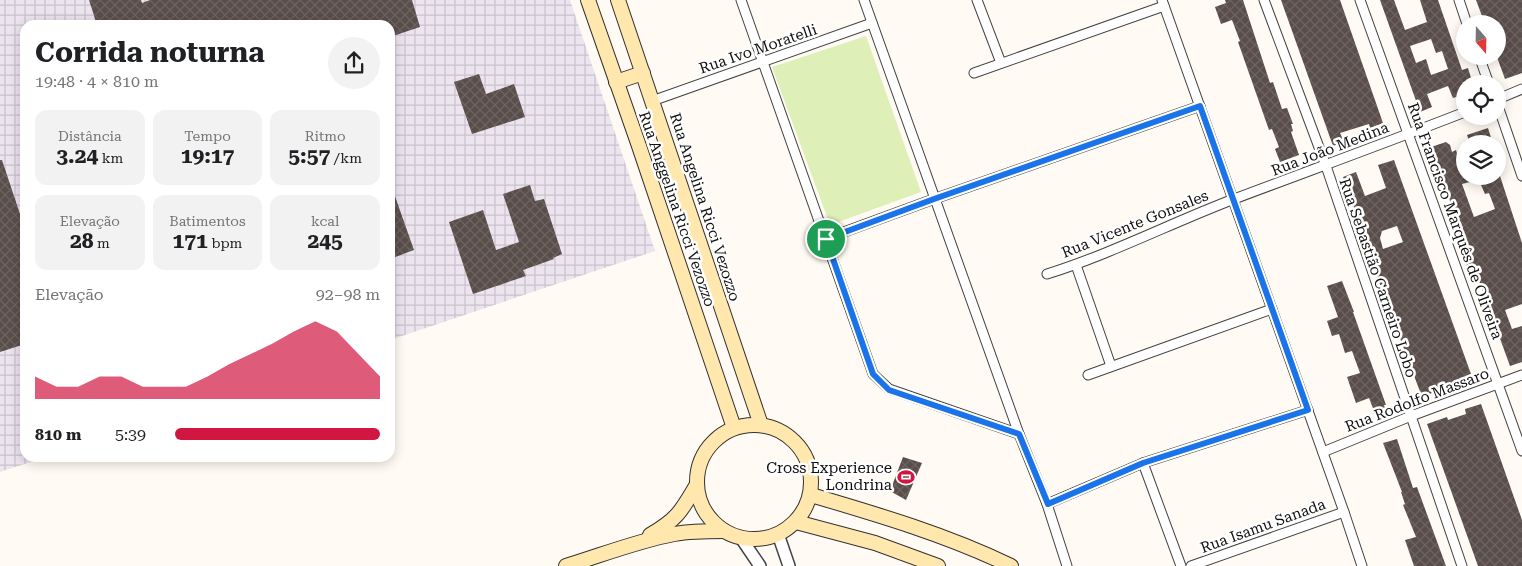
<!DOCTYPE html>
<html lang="pt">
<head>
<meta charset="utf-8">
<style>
	:root { --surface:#fff; --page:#f2f2f2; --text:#202124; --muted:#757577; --accent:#d11642 }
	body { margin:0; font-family:"Roboto Serif",serif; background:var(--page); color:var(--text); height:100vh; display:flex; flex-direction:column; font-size:19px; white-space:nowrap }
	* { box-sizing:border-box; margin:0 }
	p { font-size:16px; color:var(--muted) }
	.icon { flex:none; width:28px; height:28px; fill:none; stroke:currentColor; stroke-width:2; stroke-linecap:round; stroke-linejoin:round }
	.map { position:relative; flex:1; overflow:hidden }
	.drawer { position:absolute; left:20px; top:20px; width:375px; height:442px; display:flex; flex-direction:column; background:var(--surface); border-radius:15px; box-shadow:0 2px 12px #0003 }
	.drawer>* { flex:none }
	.needle { width:32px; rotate:160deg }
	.controls { position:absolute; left:1456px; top:15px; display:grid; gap:10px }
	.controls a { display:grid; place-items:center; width:50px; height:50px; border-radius:50%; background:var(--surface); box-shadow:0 2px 12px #0003; font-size:25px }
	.pin { position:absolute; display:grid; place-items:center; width:42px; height:42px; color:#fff; margin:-21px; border:2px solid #fff; border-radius:50%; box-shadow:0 1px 5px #0007 }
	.round { display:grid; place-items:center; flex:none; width:52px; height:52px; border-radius:26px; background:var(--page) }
	.overview { display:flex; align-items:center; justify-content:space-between; height:85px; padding:0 15px }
	h1 { font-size:28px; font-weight:700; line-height:38px }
	.stats { display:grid; grid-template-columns:repeat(3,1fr); gap:8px; height:85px; padding:5px 15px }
	.stats div { display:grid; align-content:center; border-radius:12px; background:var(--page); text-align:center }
	.stats b { font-size:21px; font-weight:700 }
	.stats small { font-size:14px; font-weight:400 }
	.stats p { font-size:14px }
	.chart { height:140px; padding:10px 15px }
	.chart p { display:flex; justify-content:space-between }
	.chart svg { width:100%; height:90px; margin-top:5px; fill:var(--accent); opacity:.7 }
	ul { padding:0 15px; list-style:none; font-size:16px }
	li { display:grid; grid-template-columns:80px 60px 1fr; align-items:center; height:38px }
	li i { height:12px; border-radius:6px; background:var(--accent) }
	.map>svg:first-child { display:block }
	.industrial { fill:url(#industrial-grid) }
	.park { fill:#deefb7 }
	.building { fill:url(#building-cross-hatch); fill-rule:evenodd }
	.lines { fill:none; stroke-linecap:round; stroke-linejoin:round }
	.minor-casing { stroke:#434343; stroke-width:11 }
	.tertiary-casing { stroke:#434343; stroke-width:14 }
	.secondary-casing { stroke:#323232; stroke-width:16 }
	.minor { stroke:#fff; stroke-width:9 }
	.tertiary { stroke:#fff; stroke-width:11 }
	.secondary { stroke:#ffe7ae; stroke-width:14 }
	.route-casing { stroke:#fff; stroke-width:10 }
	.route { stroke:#1a73e8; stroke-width:6 }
	.labels { text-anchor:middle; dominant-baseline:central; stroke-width:5; stroke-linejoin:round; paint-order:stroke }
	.street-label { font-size:15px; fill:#101010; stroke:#fff }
	.poi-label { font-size:15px; fill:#101010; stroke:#fff; text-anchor:end }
</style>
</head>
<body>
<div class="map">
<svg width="1522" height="566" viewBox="0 0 1522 566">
	<defs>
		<pattern id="industrial-grid" width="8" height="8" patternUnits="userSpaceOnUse" patternTransform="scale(1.25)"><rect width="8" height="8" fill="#ece4ef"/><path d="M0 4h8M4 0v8" fill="none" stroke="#c9c3cc"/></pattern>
		<pattern id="building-cross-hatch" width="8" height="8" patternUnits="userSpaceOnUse" patternTransform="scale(1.25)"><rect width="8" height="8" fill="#5a4e4b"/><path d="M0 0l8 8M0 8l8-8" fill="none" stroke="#6d6361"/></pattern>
	</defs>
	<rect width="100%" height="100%" fill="#fffaf3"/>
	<path class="industrial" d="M0 0H570L655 251 390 340V25H25V458H43L0 472Z"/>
	<path class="park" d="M866 36 921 192 830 225 772 67Z"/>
	<g class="building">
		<path d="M89 0H141L142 3 150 0H412L420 27 390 37V25H97Z"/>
		<path d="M1225 0H1243L1270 83 1273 82 1282 109 1287 108 1293 124H1291L1293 131 1291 132 1299 155 1280 162 1275 149 1279 147 1272 129 1269 130 1238 42 1240 41 1232 20 1221 24 1215 7 1226 3Z"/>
		<path d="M1281 0H1340L1383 123 1370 128 1369 124 1340 133 1344 142 1333 146Z"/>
		<path d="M1380 0H1394L1405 30 1427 22 1420 0H1438L1462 70 1468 68 1471 78 1466 80 1467 84H1465V94L1453 98 1448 86 1427 94 1432 107 1420 112ZM1431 39 1436 53 1442 51 1448 69 1431 75 1426 59 1416 63 1410 46Z"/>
		<path d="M1476 0H1522V73L1505 79 1498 60V24H1485Z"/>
		<path d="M479 74 486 94 514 84 525 117 472 134 454 82Z"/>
		<path d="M1488 128 1493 144H1470L1467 135Z"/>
		<path d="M1446 142 1450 145 1452 152 1456 150 1460 164 1463 162 1465 176H1468L1470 182 1462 184 1474 217 1495 209 1489 193 1485 194 1477 176H1500L1522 243V304L1505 310 1512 329 1522 326V362L1510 366 1475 270 1469 272 1464 257 1469 255 1431 147Z"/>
		<path d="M0 160H2L25 229V344L0 352Z"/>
		<path d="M1394 160 1471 374 1456 380 1458 387 1433 396 1432 393 1422 397 1382 290 1371 259H1373L1343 177 1356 172 1365 196 1386 188 1378 165ZM1397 226 1403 242 1383 249 1380 238 1382 231Z"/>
		<path d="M391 185 414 250 390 259V186Z"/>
		<path d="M530 185 535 201 544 199 562 254 553 258 554 259 523 270 526 276 473 294 449 222 483 210 496 250 519 242 503 194Z"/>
		<path d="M1342 281 1354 312H1353L1386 405H1384L1386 412 1376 416 1369 398 1356 403 1347 377 1360 373 1352 351 1345 353 1339 334 1332 336 1327 321 1338 317 1327 286Z"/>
		<path d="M1481 404 1522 520V566H1478L1427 424 1447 417 1448 420 1466 414 1465 409Z"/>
		<path d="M1397 439 1413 488 1417 487 1446 566H1414L1405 540 1416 537 1403 505 1405 504 1401 492H1402L1383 443Z"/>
		<path d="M903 457 922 463 906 500 890 491Z"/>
	</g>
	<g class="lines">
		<g class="minor-casing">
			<g id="minor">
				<path d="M741 0 873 374 889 389 1019 434"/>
				<path d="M864 0 1019 434 1047 504 1067 566"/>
				<path d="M977 0 1001 63"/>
				<path d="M1162 0 1344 512 1362 566"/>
				<path d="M1264 0 1326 166 1462 566"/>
				<path d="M1360 0 1522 451"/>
				<path d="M1459 0 1467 24"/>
				<path d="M1479 56 1489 84"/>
				<path d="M974 73 1164 6"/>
				<path d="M1498 99 1522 89"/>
				<path d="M652 101 872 23"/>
				<path d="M1498 106 1522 176"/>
				<path d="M825 239 934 199 1200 106"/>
				<path d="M1076 265 1111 366"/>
				<path d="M1047 274C1111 254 1171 223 1234 199 1311 170 1388 142 1465 112"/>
				<path d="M1088 375 1272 309"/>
				<path d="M1323 452 1411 416 1522 375"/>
				<path d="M1143 463 1181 566"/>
				<path d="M1047 504 1143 463 1308 410"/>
				<path d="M1191 566 1344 512"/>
			</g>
		</g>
		<g class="tertiary-casing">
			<g id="tertiary">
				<path d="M778 534 789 566"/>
				<path d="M741 538 760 566"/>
			</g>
		</g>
		<g class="secondary-casing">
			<g id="secondary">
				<path d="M588 0 639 146 734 428"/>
				<path d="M618 0 761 425"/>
				<path d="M616 82 643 73"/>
				<circle cx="754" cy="482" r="57"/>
				<path d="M811 495C879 515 947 535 1011 566"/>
				<path d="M796 522 875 543 938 566"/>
				<path d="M650 535C676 520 681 512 696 486"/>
				<path d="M566 566C602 555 637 541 674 534 691 531 708 531 724 531"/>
			</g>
		</g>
		<use href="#minor" class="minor"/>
		<use href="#tertiary" class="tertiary"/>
		<use href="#secondary" class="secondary"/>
	</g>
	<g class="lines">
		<g class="route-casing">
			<path id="route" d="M1200 106 1308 410 1143 463 1048 504 1019 434 889 390 873 374 826 239 934 199Z"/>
		</g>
		<use href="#route" class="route"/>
	</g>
	<defs>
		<g id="stadium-bare" transform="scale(1.35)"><path d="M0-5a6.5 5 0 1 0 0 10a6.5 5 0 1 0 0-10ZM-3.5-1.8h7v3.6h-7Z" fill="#d11642" stroke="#fff" stroke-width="2.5" paint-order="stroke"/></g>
	</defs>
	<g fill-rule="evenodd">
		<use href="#stadium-bare" x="906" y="477"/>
	</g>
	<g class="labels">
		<g class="street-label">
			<text transform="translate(758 49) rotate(-19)">Rua Ivo Moratelli</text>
			<text transform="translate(1330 149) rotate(-21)">Rua João Medina</text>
			<text transform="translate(705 207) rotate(72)">Rua Angelina Ricci Vezozzo</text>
			<text transform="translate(677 209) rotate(71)">Rua Anggelina Ricci Vezozzo</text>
			<text transform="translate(1455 221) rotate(70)">Rua Francisco Marquês de Oliveira</text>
			<text transform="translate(1135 224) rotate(-22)">Rua Vicente Gonsales</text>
			<text transform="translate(1378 278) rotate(71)">Rua Sebastião Carneiro Lobo</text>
			<text transform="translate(1417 400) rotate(-21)">Rua Rodolfo Massaro</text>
			<text transform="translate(1263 526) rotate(-20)">Rua Isamu Sanada</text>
		</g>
		<g class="poi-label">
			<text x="892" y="468">Cross Experience<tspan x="892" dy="17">Londrina</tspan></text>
		</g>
	</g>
</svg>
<div class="controls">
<a><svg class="needle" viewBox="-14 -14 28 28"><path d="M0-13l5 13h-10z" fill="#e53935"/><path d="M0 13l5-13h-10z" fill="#757577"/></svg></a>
<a><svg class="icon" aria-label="locate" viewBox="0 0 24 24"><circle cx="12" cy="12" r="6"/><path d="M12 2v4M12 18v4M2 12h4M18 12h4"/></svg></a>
<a><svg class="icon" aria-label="layers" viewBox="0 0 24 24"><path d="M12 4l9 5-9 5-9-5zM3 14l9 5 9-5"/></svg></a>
</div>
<div class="pin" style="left:826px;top:239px;background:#1e9e55"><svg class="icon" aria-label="arrive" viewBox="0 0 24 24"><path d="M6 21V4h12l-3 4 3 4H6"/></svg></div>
<section class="drawer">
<div class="overview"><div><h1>Corrida noturna</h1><p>19:48 · 4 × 810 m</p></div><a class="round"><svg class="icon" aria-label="share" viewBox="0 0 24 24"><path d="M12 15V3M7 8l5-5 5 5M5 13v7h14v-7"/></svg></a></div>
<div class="stats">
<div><p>Distância</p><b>3.24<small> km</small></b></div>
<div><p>Tempo</p><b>19:17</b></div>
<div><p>Ritmo</p><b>5:57<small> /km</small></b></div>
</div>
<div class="stats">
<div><p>Elevação</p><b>28<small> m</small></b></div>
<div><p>Batimentos</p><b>171<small> bpm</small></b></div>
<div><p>kcal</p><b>245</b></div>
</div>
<div class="chart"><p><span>Elevação</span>92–98 m</p>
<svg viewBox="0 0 160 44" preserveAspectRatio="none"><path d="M0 44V33L10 38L20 38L30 33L40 33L50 38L60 38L70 38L80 33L90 27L100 22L110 17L120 11L130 6L140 11L150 22L160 33V44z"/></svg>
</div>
<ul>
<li><b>810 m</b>5:39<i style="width:100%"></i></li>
</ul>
</section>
</div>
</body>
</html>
